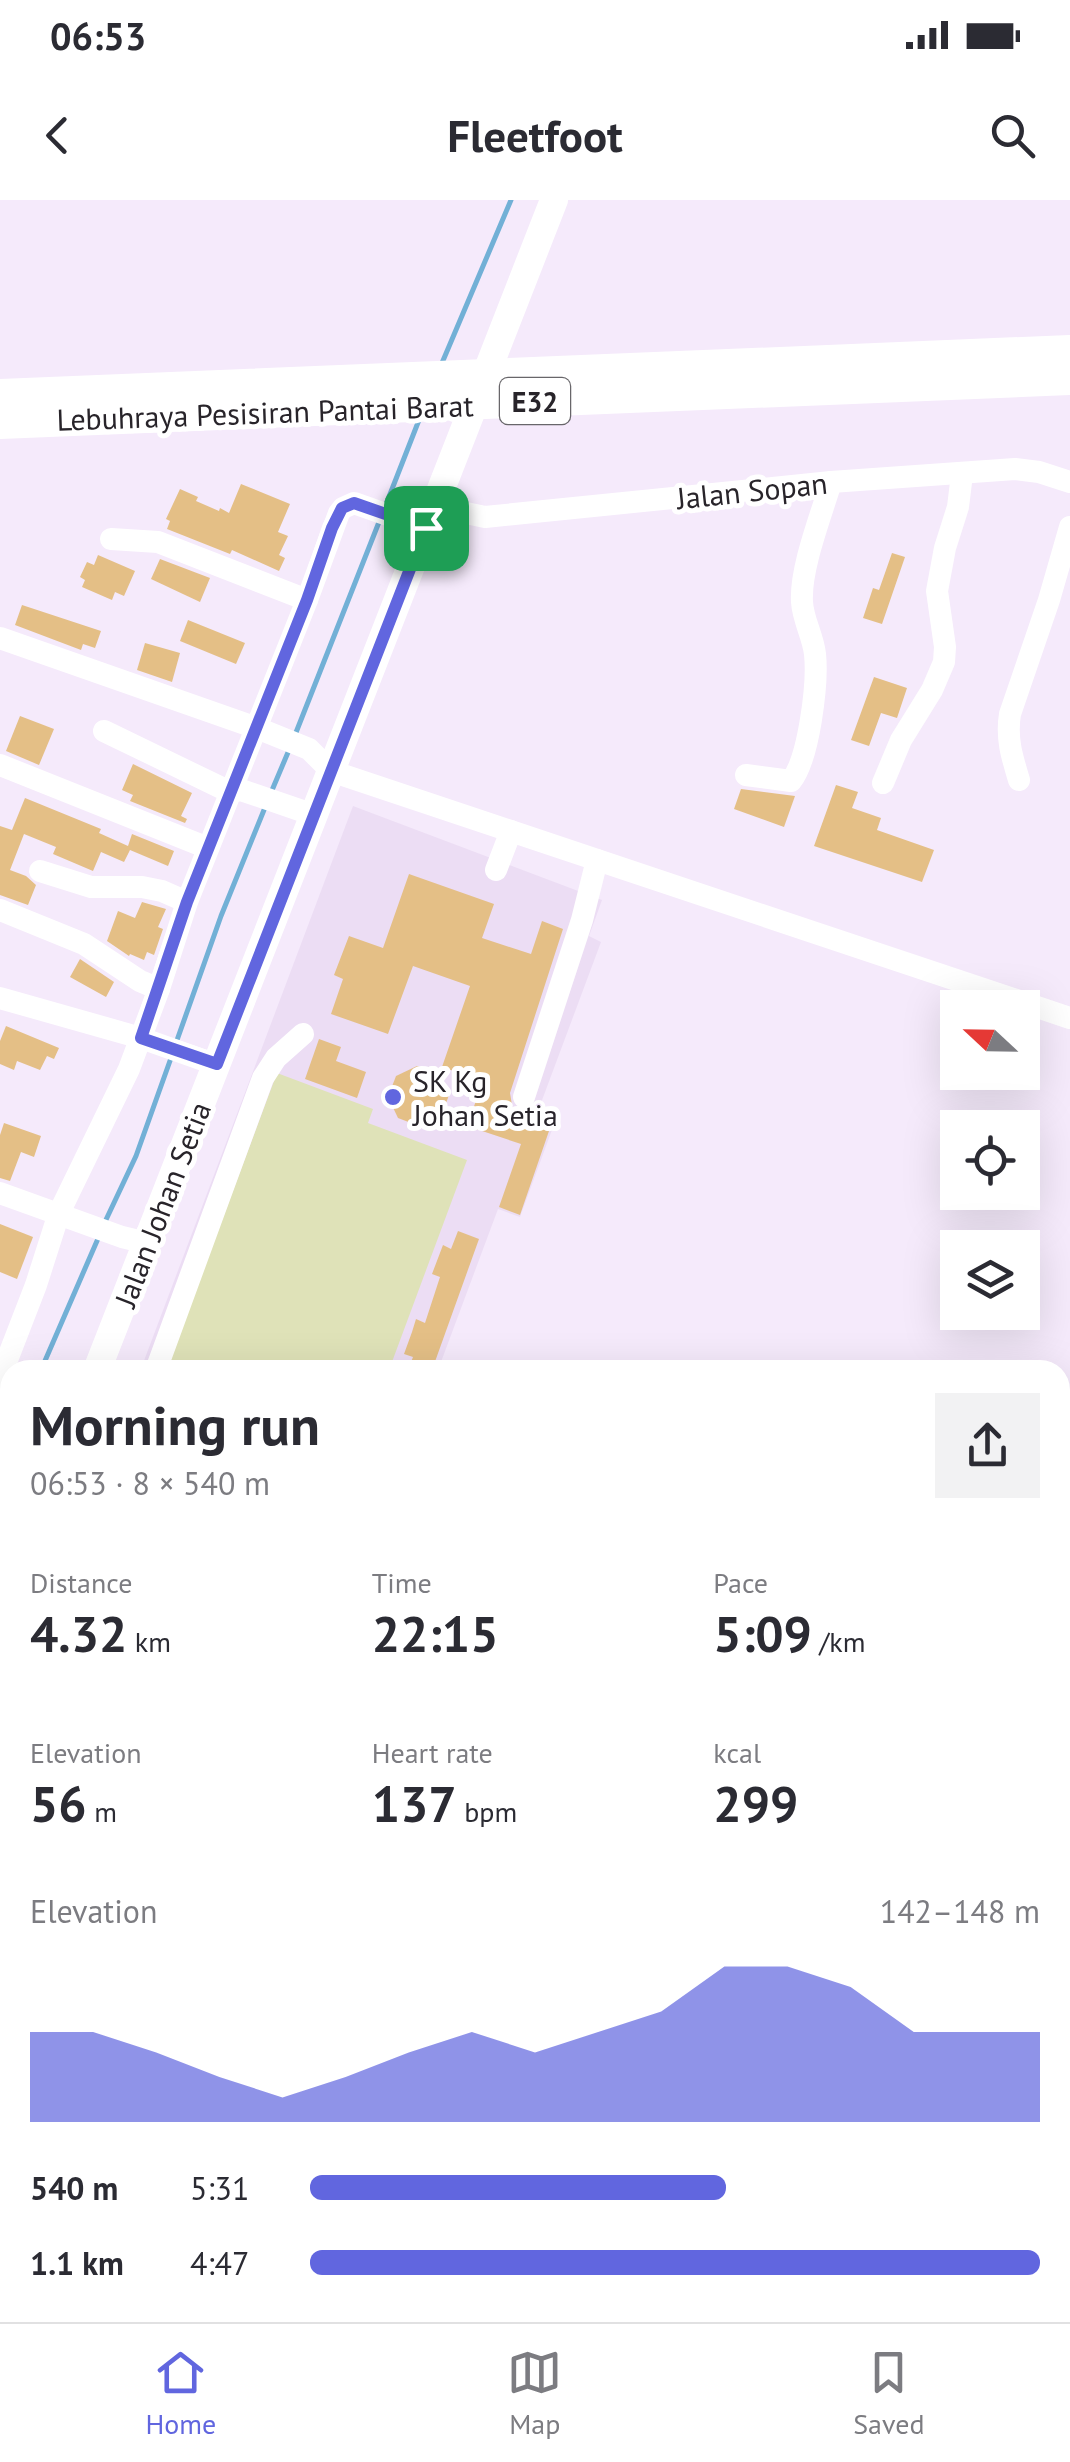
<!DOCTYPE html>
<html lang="en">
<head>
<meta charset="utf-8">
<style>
	:root { --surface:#fff; --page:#f2f2f3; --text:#2b2b33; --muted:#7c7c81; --line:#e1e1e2; --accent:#6166df }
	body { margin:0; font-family:"PT Sans",sans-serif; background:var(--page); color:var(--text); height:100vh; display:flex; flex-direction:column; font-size:38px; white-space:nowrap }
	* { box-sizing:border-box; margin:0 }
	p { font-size:32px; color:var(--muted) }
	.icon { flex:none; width:55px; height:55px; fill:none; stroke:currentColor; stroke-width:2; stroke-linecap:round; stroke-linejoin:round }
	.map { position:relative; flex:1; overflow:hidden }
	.panel { position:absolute; left:0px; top:1160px; width:1070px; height:962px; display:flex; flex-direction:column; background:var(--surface); border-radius:30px 30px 0 0; box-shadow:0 10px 40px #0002 }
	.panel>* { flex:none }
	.needle { width:65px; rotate:292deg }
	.fabs { position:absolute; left:940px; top:790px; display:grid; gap:20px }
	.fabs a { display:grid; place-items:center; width:100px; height:100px; border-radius:0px; background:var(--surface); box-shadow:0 10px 40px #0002; font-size:50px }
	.pin { position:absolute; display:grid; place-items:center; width:85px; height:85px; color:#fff; margin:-42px; border-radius:20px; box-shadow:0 5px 15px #0006 }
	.round { display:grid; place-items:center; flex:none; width:105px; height:105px; border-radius:0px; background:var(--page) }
	.overview { display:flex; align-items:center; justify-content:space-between; height:170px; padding:0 30px }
	h1 { font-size:55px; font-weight:600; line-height:75px }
	.metrics { display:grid; grid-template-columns:repeat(3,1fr); gap:15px; height:170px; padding:10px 30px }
	.metrics div { display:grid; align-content:center }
	.metrics b { font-size:50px; font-weight:600 }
	.metrics small { font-size:28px; font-weight:400 }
	.metrics p { font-size:28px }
	.chart { height:280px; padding:20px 30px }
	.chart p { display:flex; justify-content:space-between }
	.chart svg { width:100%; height:180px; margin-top:10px; fill:var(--accent); opacity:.7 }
	ul { padding:0 30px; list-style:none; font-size:32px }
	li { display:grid; grid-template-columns:160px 120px 1fr; align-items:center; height:75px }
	li i { height:25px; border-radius:12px; background:var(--accent) }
	.status { display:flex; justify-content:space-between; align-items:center; height:70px; padding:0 50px; background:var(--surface); direction:ltr }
	.status svg { height:28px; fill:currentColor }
	header { display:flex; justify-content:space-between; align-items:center; height:130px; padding:0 30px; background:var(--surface); font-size:45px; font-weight:600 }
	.tabs { display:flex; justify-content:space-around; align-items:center; height:140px; border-top:2px solid var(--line); background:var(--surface); font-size:28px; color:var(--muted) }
	.tabs a { display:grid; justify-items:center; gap:5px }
	.tabs .current { color:var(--accent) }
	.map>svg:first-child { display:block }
	.built { fill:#ecddf4 }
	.green { fill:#dfe2b8 }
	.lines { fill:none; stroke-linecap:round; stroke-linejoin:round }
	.stream { stroke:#72b0d6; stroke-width:5 }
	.building { fill:#e4bf86 }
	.minor { stroke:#fff; stroke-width:22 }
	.major { stroke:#fff; stroke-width:28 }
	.highway { stroke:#fff; stroke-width:32 }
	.route-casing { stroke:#fff; stroke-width:20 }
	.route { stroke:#6166df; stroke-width:12 }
	.poi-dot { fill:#6166df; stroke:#fff; stroke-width:4 }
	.labels { text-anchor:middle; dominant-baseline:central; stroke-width:10; stroke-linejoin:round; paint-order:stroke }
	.shield { fill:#fff; stroke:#68666a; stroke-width:2.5 }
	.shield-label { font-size:28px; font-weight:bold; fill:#28242a }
	.street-label { font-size:30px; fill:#28242a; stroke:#fff }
	.poi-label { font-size:30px; fill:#28242a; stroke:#fff; text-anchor:start }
</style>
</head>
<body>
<div class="status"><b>06:53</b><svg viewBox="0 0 49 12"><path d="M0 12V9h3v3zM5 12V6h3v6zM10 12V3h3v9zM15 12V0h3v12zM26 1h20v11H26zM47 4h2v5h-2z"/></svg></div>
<header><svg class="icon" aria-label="back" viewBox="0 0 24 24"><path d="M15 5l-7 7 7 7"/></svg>Fleetfoot<svg class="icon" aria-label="search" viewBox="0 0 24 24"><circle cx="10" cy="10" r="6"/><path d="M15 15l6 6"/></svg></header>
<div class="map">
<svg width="1070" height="2122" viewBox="0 0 1070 2122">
	<rect width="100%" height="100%" fill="#f5eafb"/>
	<path class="built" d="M353 606 602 700 589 736 601 742 535 919 553 927 520 1017 498 1009 438 1170H152L142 1166Z"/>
	<path class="green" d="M277 873 373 909 368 923 467 960 389 1170H180L168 1165Z"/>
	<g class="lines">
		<g class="stream">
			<path d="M442 163 511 0"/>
			<path d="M385 307 419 220"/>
			<path d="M295 535 381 317"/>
			<path d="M270 595 289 550"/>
			<path d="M176 843 221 716 266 605"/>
			<path d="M104 1024 136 956 171 858"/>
			<path d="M41 1170 100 1034"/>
			<path d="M0 1274 10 1257"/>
		</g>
	</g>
	<g class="building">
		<path d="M241 284 290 304 278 332 288 336 279 355 285 358 279 371 232 350 230 354 167 329 170 321 166 319 180 289 198 297 196 301 219 311 220 308 229 313Z"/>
		<path d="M892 353 905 357 882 424 863 418 873 388 879 390Z"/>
		<path d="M98 355 135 371 124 396 115 392 112 400 82 387 85 380 80 377 87 362 94 365Z"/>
		<path d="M160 359 210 378 200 402 151 379Z"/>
		<path d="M22 405 101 431 95 448 83 444 81 450 15 425Z"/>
		<path d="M188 420 245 443 236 464 180 441Z"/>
		<path d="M145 443 180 453 172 482 137 470Z"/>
		<path d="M874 477 907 488 897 518 881 513 869 546 851 540Z"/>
		<path d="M20 516 54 529 39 565 6 551Z"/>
		<path d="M133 564 192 593 181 616 187 619 185 623 130 601 133 595 122 590Z"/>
		<path d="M836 585 858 592 852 608 881 618 877 630 934 650 922 682 814 646Z"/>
		<path d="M741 589 795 596 784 627 734 609Z"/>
		<path d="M25 598 101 629 99 633 128 646 132 634 174 651 168 666 130 650 124 662 101 652 93 671 53 654 56 647 24 634 10 670 26 676 36 685 28 705 0 695V626L12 630Z"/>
		<path d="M409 674 494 704 482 738 531 754 542 721 563 729 510 893 512 905 508 916 549 931 520 1015 499 1007 521 944 467 926 483 881 442 867 470 786 413 766 388 834 331 814 343 779 334 775 349 736 383 748Z"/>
		<path d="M142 702 166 709 158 727 163 729 154 755 147 752 144 760 130 754 129 756 107 741 118 711 135 718Z"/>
		<path d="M80 759 114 782 106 797 70 777Z"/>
		<path d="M6 826 59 848 54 859 47 856 40 870 17 861 14 870 0 864V841Z"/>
		<path d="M319 839 341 847 336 861 366 872 357 898 305 879Z"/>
		<path d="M417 866 439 874 449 895 441 917 419 926 398 918 388 897 396 876Z"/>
		<path d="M4 923 41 936 34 957 21 952 10 981 0 978V935Z"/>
		<path d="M0 1024 33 1037 17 1079 0 1072Z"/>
		<path d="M458 1031 479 1039 432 1170H408L413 1157 404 1154 412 1132 416 1119 425 1123 440 1077 432 1074 443 1045 451 1049Z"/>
	</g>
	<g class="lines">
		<g class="minor">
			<path d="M435 302 466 313 485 317 831 282 1015 269 1039 272 1070 282"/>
			<path d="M111 339 158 342 307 400"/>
			<path d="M0 438 257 528 309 549 331 571 1070 818"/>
			<path d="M104 531 230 592 241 590 314 615"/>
			<path d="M0 565 208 648"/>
			<path d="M746 575 791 581C809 559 818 483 815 454 813 436 803 420 802 402 800 368 821 316 831 282"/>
			<path d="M1019 580C1012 557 1006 538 1010 514L1049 400 1070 327"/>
			<path d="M883 583 901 540 932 490 944 462 945 447 937 391 945 348 958 307 962 274"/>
			<path d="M496 670 511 631"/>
			<path d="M40 671 91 687H142L162 691 187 702"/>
			<path d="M0 710 84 744 140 781 159 789"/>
			<path d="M0 798 141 838 217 865"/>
			<path d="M524 897 582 720 597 660"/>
			<path d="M0 993 122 1037 147 1043"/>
			<path d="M156 1170 263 878 276 858 303 834"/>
			<path d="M0 1178 36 1085 59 1013 129 869 159 789 187 702 307 400 339 313 343 308 354 303 425 328"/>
			<path d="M0 1289 10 1294"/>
			<path d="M0 1569 10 1544"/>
			<path d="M1060 1799 1070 1802"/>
			<path d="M0 1908 10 1912"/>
			<path d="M0 1972 10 1976"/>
			<path d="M0 2017 10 2021"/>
			<path d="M0 2071 10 2075"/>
			<path d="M604 2112 634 2122"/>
			<path d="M0 2119 12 2118 19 2112"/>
		</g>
		<g class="major">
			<path d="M97 1170 554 0"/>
			<path d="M0 1410 10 1385"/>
		</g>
		<g class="highway">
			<path d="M0 195 1070 151"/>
			<path d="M0 223 1070 179"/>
		</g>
	</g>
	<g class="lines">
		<g class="route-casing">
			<path id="route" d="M354 303 426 328 217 864 141 838 187 702 307 400 332 328 342 308Z"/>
		</g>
		<use href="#route" class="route"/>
	</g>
	<circle class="poi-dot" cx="393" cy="897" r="10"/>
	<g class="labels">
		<rect class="shield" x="500" y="178" width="70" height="46" rx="8"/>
		<g class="shield-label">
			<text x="535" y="201">E32</text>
		</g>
		<g class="street-label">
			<text transform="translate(265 212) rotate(-2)">Lebuhraya Pesisiran Pantai Barat</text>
			<text transform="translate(752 290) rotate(-6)">Jalan Sopan</text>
			<text transform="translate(162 1004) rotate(-69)">Jalan Johan Setia</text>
		</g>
		<g class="poi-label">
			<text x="413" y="880">SK Kg<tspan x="413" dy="34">Johan Setia</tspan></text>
		</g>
	</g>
</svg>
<div class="fabs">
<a><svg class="needle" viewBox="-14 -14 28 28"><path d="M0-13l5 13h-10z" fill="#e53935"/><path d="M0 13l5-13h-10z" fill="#7c7c81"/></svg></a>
<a><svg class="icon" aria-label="locate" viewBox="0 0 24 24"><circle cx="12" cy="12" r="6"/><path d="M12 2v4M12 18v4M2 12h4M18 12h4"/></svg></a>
<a><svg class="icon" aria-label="layers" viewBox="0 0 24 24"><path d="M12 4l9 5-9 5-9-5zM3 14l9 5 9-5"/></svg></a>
</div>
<div class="pin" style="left:426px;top:328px;background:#1e9e55"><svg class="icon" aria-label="arrive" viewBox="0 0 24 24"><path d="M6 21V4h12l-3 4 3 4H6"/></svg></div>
<section class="panel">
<div class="overview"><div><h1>Morning run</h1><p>06:53 · 8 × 540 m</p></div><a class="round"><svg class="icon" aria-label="share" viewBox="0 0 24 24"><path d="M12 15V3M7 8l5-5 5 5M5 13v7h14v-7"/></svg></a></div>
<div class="metrics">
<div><p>Distance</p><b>4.32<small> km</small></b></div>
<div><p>Time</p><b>22:15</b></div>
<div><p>Pace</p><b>5:09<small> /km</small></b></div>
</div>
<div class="metrics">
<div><p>Elevation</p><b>56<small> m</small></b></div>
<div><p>Heart rate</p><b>137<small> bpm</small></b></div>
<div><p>kcal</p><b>299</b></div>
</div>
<div class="chart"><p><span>Elevation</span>142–148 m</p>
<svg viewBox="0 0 160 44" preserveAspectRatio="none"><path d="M0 44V22L10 22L20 27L30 33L40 38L50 33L60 27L70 22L80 27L90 22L100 17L110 6L120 6L130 11L140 22L150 22L160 22V44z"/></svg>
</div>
<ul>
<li><b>540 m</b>5:31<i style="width:57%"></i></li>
<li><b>1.1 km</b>4:47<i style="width:100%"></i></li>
</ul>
</section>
</div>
<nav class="tabs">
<a class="current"><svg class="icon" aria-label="home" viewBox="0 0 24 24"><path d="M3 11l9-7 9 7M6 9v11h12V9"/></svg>Home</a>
<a><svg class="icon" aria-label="map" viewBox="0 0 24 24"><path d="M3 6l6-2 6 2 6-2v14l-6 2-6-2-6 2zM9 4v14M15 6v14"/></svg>Map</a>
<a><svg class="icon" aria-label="saved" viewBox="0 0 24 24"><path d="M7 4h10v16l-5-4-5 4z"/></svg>Saved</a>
</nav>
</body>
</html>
